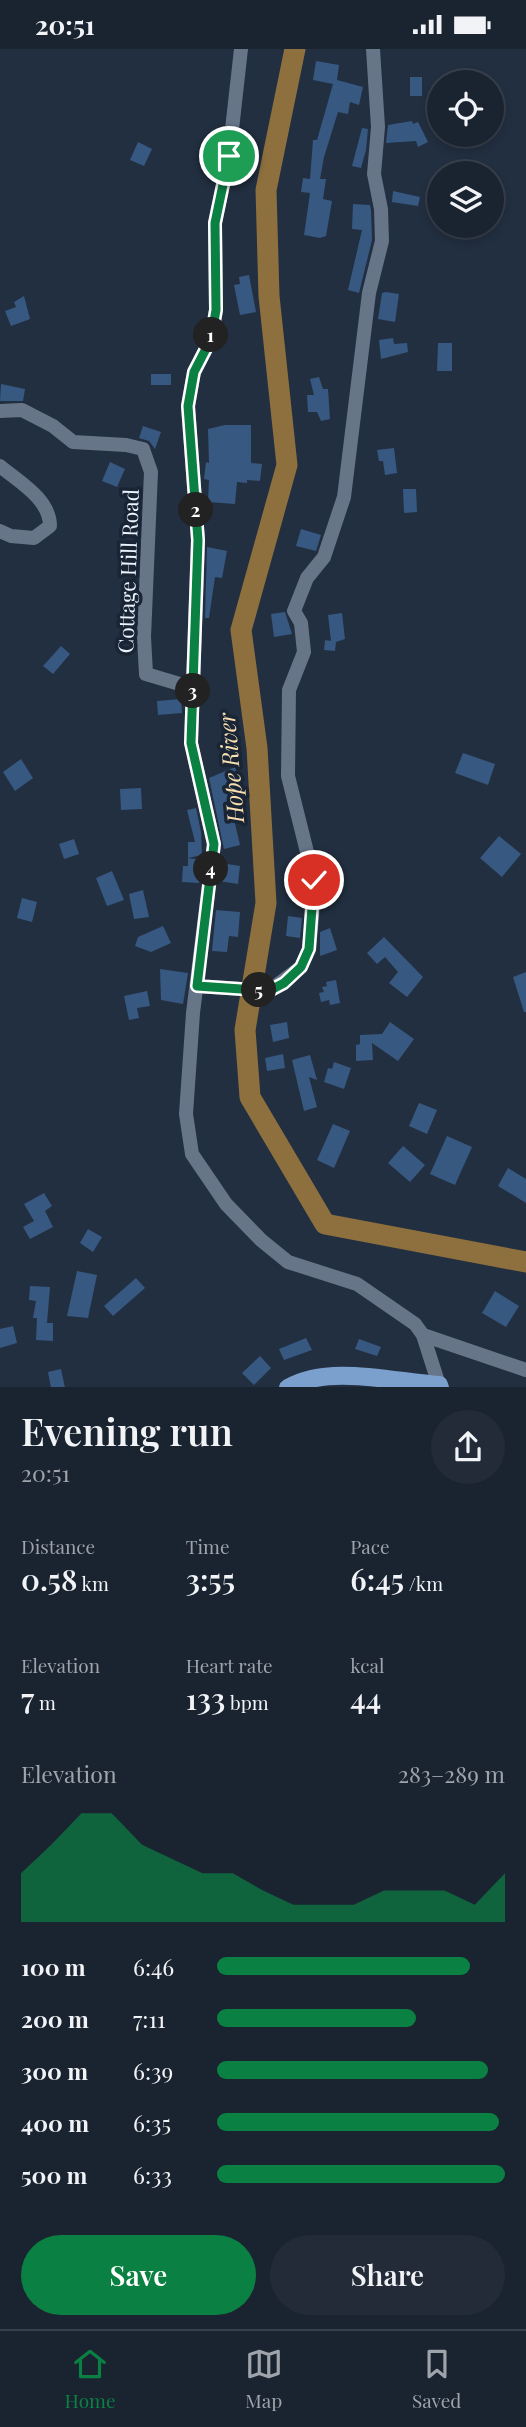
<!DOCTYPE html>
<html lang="en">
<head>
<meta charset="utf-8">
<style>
	:root { --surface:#1a2330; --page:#232b38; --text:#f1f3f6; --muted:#9fa4ab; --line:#38404c; --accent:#0b8043 }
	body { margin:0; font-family:"Playfair Display",serif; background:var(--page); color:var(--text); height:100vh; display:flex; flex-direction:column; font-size:26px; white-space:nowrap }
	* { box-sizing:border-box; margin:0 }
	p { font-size:23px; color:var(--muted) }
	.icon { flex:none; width:38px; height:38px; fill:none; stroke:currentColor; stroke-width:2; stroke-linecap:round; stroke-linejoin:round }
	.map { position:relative; height:1338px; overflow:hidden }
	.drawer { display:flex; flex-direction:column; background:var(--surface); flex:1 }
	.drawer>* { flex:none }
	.tools { position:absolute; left:427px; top:21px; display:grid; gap:14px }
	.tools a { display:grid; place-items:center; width:77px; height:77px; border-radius:50%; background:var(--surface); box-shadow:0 4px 10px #0003,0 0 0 2px var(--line); font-size:35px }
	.pin { position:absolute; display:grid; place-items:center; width:60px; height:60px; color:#fff; margin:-30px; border:4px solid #fff; border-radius:50%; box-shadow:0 2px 7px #0007 }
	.km { position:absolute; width:35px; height:35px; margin:-18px; border-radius:50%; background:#222; color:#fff; font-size:19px; line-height:35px; text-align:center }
	.round { display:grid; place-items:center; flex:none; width:74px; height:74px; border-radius:37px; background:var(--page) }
	.headline { display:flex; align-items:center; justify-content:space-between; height:119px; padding:0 21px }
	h1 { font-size:38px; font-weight:600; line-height:52px }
	.stats { display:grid; grid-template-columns:repeat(3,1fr); gap:10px; height:119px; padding:7px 21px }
	.stats div { display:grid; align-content:center }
	.stats b { font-size:30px; font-weight:600 }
	.stats small { font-size:19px; font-weight:400 }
	.stats p { font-size:19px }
	.chart { height:196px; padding:14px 21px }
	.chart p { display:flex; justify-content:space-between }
	.chart svg { width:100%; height:126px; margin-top:7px; fill:var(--accent); opacity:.7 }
	.primary-button { display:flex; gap:14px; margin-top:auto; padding:14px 21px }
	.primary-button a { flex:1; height:80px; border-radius:42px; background:var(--accent); color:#fff; font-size:28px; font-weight:600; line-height:80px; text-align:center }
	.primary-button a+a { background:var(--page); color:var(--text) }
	ul { padding:0 21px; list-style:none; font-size:23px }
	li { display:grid; grid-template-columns:112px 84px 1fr; align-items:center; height:52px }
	li i { height:18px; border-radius:9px; background:var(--accent) }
	.status { display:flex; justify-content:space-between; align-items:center; height:49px; padding:0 35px; background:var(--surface); direction:ltr }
	.status svg { height:19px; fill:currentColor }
	.tabs { display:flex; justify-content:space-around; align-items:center; height:98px; border-top:2px solid var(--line); background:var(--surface); font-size:19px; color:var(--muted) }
	.tabs a { display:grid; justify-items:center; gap:4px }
	.tabs .on { color:var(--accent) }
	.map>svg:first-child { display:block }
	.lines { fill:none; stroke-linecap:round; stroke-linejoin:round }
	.river { stroke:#8d703e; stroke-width:21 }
	.building { fill:#375881 }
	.minor { stroke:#667588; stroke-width:14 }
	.major { stroke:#7ba0ce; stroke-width:18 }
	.route-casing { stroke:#fff; stroke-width:14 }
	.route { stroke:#0b8043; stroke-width:9 }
	.labels { text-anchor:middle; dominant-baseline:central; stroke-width:7; stroke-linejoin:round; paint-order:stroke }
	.street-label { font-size:21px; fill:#eaf3fe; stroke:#192535 }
	.water-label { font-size:23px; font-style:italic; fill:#f8deb1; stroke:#192535 }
</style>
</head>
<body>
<div class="status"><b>20:51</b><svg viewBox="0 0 49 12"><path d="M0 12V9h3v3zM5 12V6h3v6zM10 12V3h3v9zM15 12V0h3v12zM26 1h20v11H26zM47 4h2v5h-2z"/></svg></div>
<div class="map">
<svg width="526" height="1339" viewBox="0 0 526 1339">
	<rect width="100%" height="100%" fill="#222f40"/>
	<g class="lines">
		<path class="river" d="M295 0 266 141 269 247 287 416 241 581 257 699 266 854 245 981 250 1048 325 1175 526 1213"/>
	</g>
	<g class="building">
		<path d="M316 12 339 16 337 31 363 38 359 56 350 53 348 65 338 63 324 108 320 130H326L323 150 332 152 326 187 320 189 304 186 310 144 301 143 303 129 310 130 313 91H317L333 35 313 31Z"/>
		<rect x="410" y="28" width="12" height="19"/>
		<path d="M412 72 413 75 418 73 428 93 418 98 416 92 386 94 388 76Z"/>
		<path d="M362 79 368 80 366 101 361 119 352 117Z"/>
		<path d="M138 93 152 100 144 117 130 111Z"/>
		<path d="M393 142 420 148 418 157 392 153Z"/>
		<path d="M353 155 370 156 371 161 372 191 359 244 348 241 362 181 352 180Z"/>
		<path d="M249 226 256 263 240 266 234 236 240 235 239 228Z"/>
		<path d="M386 243 399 245 395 273 378 270 382 244Z"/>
		<path d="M24 247 30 270 11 277 5 262 16 258 14 253Z"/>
		<path d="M393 289 394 295 407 294 408 303 381 310 379 291Z"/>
		<path d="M438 294H452V322H437Z"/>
		<rect x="151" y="325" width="20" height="11"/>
		<path d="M319 328 323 340H328L330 370 321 372 317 363H308L307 346H314L310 330Z"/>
		<path d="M1 335 25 340 23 352H0Z"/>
		<path d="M225 376H251V414L262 415 260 432 247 431V434L237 433 235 455 208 453 209 431 204 430 206 413 209 414 208 380Z"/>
		<path d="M143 377 161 383 155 400 149 392 139 389Z"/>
		<path d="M394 399 397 424 385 426 383 412H379L377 401Z"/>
		<path d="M110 413 125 420 117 438 102 432Z"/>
		<path d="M403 440H416L417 463 404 464Z"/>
		<path d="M301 480 321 486 316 502 296 497Z"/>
		<path d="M207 498 227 502 222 529 215 528 209 569H205Z"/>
		<path d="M285 563 292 585 274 588 271 565Z"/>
		<path d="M342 564 345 590 336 593 335 602 324 601 325 591 331 592 328 566Z"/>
		<path d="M61 597 70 605 53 625 43 617Z"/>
		<path d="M181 650 182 664 158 666 157 652Z"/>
		<path d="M463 704 495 715 488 736 455 724Z"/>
		<path d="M21 710 33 729 15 742 3 723Z"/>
		<path d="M235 718 243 743 237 745 241 764 233 766 240 796 224 800 209 729Z"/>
		<path d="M141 739 142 760 121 761 120 740Z"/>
		<path d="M196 759 201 783 202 806 188 809V793H195L187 761Z"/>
		<path d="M499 787 521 805 502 828 480 809Z"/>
		<path d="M74 790 79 805 64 810 59 795Z"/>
		<path d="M188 809 202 811 199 834 182 833 183 817H188Z"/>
		<path d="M221 814 240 817 238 835 219 832Z"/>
		<path d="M112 822 124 851 107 857 96 829Z"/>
		<path d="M143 841 149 868 134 870 129 845Z"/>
		<path d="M22 849 37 853 32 873 17 869Z"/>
		<path d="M216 861 240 863 238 888 229 887 227 903 212 902Z"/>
		<path d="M288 867 302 869 300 889 286 887Z"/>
		<path d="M163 877 171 894 151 903 135 897 138 888Z"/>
		<path d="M330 879 337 901 320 907V883Z"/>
		<path d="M384 888 423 928 407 948 389 934 398 923 385 908 377 915 367 904Z"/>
		<path d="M160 920 188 924 183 955 161 951Z"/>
		<path d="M526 923V963H524L513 928Z"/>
		<path d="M336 931 340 954 330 956 329 951 321 953 319 944 324 943 322 938 327 937 326 933Z"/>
		<path d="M147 942 150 957 137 959 139 969 129 971 124 947Z"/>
		<path d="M287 973 289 989 273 993 270 976Z"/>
		<path d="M390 973 414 990 398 1012 372 994 373 1011 356 1012V996L360 995V986L382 985Z"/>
		<path d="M283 1005 285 1019 267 1022 265 1009Z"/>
		<path d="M310 1006 317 1031 309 1028 317 1058 304 1062 292 1011Z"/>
		<path d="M334 1013 351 1019 344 1040 324 1033 328 1019 332 1020Z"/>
		<path d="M419 1054 437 1061 427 1085 409 1077Z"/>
		<path d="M333 1075 350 1082 334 1119 317 1111Z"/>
		<path d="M447 1087 472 1098 455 1136 430 1125Z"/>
		<path d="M403 1097 425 1116 410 1133 388 1114Z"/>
		<path d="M508 1119 526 1130V1154L498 1137Z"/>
		<path d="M44 1144 52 1157 45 1162 53 1178 30 1190 23 1178 34 1172 24 1155Z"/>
		<path d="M88 1180 102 1188 93 1203 80 1194Z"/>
		<path d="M77 1222 97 1226 88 1269 67 1267Z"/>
		<path d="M136 1229 145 1239 113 1267 104 1257Z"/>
		<path d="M30 1237 50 1238 47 1274H53V1292L36 1291 37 1269H33L36 1252 29 1251Z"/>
		<path d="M495 1242 519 1257 506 1278 482 1264Z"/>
		<path d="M13 1277 17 1294 0 1299V1280Z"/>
		<path d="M306 1289 312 1301 284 1311 279 1300Z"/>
		<path d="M359 1290 381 1298 377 1307 355 1300Z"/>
		<path d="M260 1307 271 1319 254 1336 242 1324Z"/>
		<path d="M61 1320 65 1339H51L48 1323Z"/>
	</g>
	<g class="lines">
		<g class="minor">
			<path d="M241 0 229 107 215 174 216 261 211 290 194 323 188 357 198 491 191 694 214 795 193 964 186 1065 192 1105 226 1155 261 1191 288 1213 357 1235 415 1275 423 1286 439 1336"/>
			<path d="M0 362 22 361 53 377 73 393 126 396 143 400 151 423 144 588 146 625 193 639"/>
			<path d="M0 417C19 433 50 450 50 477L34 489 11 487 0 482"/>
			<path d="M197 937 269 942 301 918 309 900 312 868 314 831 288 727 289 641 304 603 301 574 294 562 307 529 324 508 344 448 369 244 382 192 381 160 374 125 378 78 373 0"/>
			<path d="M423 1286 526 1321"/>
		</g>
		<path class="major" d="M288 1339C328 1315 394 1333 439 1336L440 1339"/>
	</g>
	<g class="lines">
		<g class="route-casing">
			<path id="route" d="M229 107 215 174 216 261 211 290 194 323 188 357 198 491 191 694 214 795 197 937 269 942 284 934 301 918 309 900 314 831"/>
		</g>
		<use href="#route" class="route"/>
	</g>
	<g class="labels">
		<g class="street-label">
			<text transform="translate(127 522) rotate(-88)">Cottage Hill Road</text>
		</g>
		<g class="water-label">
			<text transform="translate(230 719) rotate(-95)">Hope River</text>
		</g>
	</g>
</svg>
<div class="tools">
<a><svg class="icon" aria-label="locate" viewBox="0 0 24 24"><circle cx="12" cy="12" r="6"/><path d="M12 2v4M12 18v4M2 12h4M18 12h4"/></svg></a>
<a><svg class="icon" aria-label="layers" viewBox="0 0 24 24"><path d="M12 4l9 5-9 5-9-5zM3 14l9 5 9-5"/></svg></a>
</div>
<div class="pin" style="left:229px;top:107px;background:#1e9e55"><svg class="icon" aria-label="arrive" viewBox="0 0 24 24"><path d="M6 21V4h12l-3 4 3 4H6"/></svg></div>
<div class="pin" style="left:314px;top:831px;background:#d93025"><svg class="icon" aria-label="check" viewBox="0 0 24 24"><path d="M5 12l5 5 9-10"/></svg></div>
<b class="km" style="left:211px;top:286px">1</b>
<b class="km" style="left:196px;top:461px">2</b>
<b class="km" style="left:193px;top:642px">3</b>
<b class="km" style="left:211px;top:820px">4</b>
<b class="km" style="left:259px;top:941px">5</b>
</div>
<section class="drawer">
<div class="headline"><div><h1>Evening run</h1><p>20:51</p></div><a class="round"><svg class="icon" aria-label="share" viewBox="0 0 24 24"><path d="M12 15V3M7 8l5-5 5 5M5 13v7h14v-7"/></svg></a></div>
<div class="stats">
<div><p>Distance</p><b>0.58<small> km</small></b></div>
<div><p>Time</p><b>3:55</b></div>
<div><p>Pace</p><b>6:45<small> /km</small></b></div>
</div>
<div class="stats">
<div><p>Elevation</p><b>7<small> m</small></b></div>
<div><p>Heart rate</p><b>133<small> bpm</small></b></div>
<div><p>kcal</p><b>44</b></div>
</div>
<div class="chart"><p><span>Elevation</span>283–289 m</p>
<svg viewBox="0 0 160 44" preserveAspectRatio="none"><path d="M0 44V27L10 17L20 6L30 6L40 17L50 22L60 27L70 27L80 33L90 38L100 38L110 38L120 33L130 33L140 33L150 38L160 27V44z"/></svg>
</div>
<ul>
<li><b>100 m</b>6:46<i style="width:88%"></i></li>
<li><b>200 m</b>7:11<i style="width:69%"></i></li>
<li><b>300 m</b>6:39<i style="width:94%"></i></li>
<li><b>400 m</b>6:35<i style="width:98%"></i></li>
<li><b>500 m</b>6:33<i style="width:100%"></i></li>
</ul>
<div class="primary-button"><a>Save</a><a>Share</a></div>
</section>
<nav class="tabs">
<a class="on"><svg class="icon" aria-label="home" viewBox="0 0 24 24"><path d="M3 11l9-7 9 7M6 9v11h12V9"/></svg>Home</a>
<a><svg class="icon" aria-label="map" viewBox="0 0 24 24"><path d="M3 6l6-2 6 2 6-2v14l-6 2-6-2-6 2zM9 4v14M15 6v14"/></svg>Map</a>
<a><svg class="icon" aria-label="saved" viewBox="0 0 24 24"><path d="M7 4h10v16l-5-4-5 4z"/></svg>Saved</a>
</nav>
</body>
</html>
